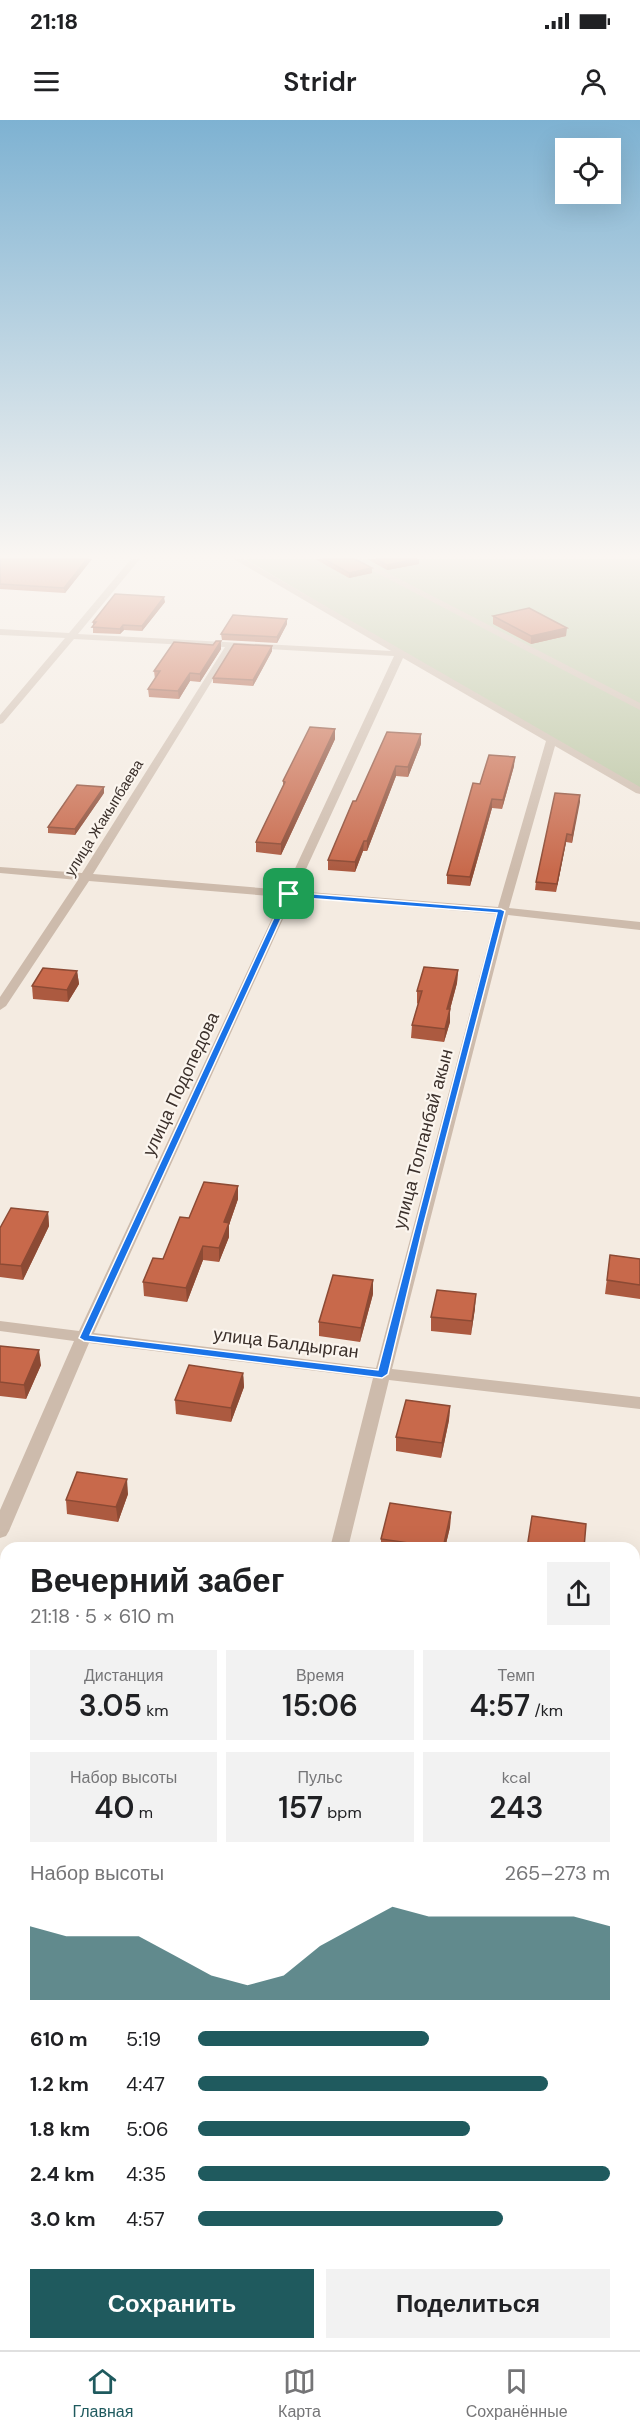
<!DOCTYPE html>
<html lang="ru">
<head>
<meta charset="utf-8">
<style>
	:root { --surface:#fff; --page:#f2f2f2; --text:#202124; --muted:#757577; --line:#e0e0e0; --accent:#1f5a5e }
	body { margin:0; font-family:"DM Sans",sans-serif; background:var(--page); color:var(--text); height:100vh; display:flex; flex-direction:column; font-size:22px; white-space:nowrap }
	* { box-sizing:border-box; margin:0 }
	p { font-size:20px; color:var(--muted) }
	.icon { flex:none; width:33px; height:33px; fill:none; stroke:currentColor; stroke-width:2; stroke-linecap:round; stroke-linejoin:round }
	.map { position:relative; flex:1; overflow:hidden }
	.details { position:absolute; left:0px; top:1422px; width:640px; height:808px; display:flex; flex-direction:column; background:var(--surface); border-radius:18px 18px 0 0; box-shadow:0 6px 24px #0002 }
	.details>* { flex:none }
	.tools { position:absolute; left:555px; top:18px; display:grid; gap:12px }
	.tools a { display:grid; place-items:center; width:66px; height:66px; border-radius:0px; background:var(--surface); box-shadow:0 6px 24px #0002; font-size:30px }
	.pin { position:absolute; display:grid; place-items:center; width:51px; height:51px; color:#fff; margin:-26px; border-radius:12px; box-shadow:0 3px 9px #0006 }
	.round { display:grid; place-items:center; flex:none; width:63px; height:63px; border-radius:0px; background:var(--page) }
	.head { display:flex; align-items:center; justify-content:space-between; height:102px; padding:0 30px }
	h1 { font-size:33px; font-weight:600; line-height:45px }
	.figures { display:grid; grid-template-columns:repeat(3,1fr); gap:9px; height:102px; padding:6px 30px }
	.figures div { display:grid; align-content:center; border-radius:0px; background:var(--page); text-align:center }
	.figures b { font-size:30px; font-weight:600 }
	.figures small { font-size:16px; font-weight:400 }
	.figures p { font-size:16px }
	.chart { height:168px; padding:12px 30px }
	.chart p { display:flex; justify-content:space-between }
	.chart svg { width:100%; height:108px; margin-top:6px; fill:var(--accent); opacity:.7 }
	.primary-button { display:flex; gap:12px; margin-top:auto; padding:12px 30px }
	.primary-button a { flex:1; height:69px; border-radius:0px; background:var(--accent); color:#fff; font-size:24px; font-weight:600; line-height:69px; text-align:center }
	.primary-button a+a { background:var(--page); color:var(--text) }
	ul { padding:0 30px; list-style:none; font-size:20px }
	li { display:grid; grid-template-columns:96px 72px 1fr; align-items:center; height:45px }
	li i { height:15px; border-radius:8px; background:var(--accent) }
	.status { display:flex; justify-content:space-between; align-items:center; height:42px; padding:0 30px; background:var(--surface); direction:ltr }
	.status svg { height:16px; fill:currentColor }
	header { display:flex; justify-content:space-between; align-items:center; height:78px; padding:0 30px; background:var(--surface); font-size:27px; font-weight:600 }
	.tabs { display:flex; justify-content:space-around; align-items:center; height:84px; border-top:2px solid var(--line); background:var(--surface); font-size:16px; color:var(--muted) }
	.tabs a { display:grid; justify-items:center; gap:3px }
	.tabs .on { color:var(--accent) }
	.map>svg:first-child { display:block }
	.green { fill:#b8c4a0 }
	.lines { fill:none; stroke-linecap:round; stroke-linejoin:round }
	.street { fill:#cdbbac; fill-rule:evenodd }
	.wall { fill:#ac5a40 }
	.shaded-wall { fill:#8c4a34 }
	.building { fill:#c8694b; stroke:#8c4a34; stroke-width:1.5 }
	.route { fill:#1a73e8; stroke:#fff; stroke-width:1.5; fill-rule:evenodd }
	.labels { text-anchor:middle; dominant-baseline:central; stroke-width:4.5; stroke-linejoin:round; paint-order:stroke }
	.far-street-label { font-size:15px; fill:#3b302b; stroke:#fbf5ee }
	.street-label { font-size:18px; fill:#3b302b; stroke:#fbf5ee }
</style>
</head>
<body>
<div class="status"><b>21:18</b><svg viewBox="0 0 49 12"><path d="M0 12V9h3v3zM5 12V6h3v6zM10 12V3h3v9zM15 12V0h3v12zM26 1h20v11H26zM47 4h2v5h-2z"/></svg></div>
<header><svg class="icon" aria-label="menu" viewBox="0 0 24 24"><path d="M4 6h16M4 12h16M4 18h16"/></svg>Stridr<svg class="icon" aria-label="person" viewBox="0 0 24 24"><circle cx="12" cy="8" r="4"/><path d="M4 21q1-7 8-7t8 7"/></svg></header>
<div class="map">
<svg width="640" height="2230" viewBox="0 0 640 2230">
	<rect width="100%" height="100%" fill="#f4ebe1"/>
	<g class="green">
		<path d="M245 439H640V673Z"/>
		<path d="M640 1787V2230H0V1847L6 1846V2224H634V1788Z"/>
	</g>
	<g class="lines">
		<g class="street">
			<path d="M131 439H140L78 514 391 531 234 439H244L640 667V674L636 673 555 626 509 788 640 802V810L508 795 392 1249 640 1277V1289L389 1260 348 1428H330L373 1258 89 1223 9 1411 6 1416 0 1418V1390L74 1221 0 1211V1201L79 1211 282 777 89 761 6 886 0 890V877L78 760 0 753V747L82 753 225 527 74 519 3 603 0 604V595L65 518 0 515V509L69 513ZM233 527 394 536 285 770 93 754ZM403 538 546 621 498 787 296 771ZM293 777 496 794 376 1248 94 1213Z"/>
			<path d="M350 439H361L640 583V590Z"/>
			<path d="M640 1786V1806L634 1807V1787Z"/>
			<path d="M6 1851V1873L0 1874V1852Z"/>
			<path d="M634 2097 640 2099V2137L634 2134Z"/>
			<path d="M134 2224H160L161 2230H135Z"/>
		</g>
	</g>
	<g class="wall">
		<path d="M0 439H92L65 473 0 469Z"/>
		<path d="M315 439H355L372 448V453L349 458Z"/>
		<path d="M367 439H419V444L387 450Z"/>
		<path d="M165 482 142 511 124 510 120 514 93 513V502Z"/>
		<path d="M493 496 566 516 531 524 493 504Z"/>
		<path d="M287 504 277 523 222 520 221 514Z"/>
		<path d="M272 526V531L253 566 213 563V558Z"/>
		<path d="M221 529 200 562 190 561 179 579 149 577 148 569 155 559 154 551Z"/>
		<path d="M335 609V619L281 735 256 732V722L283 667V661Z"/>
		<path d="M421 624 408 657 396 656 367 731H363L355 752 328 750V740L356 681Z"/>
		<path d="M514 646 502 689 492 688 470 766 447 764V755L480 664Z"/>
		<path d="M104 673 75 715 48 713V707Z"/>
		<path d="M580 675 572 723 566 722 556 772 535 770 536 762Z"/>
		<path d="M458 850 457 863 450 889V902L444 922 411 918 412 905 418 884 417 883V871Z"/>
		<path d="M77 851 79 864 68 882 33 879 32 866Z"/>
		<path d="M238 1066V1079L229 1105V1117L219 1142 203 1140 187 1182 144 1176 143 1162 163 1139 189 1098Z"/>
		<path d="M48 1092 49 1106 23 1160 0 1157V1108Z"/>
		<path d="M610 1135 640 1139V1179L605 1174Z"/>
		<path d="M373 1174 360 1222 319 1216V1202Z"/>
		<path d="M475 1188 471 1215 431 1211V1197Z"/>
		<path d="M0 1226 41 1245 26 1279 0 1276Z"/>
		<path d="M243 1253 244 1267 231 1302 176 1294 175 1280Z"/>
		<path d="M450 1286 449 1300 441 1338 396 1331V1317Z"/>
		<path d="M128 1374 118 1402 67 1394 66 1380Z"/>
		<path d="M451 1392 450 1407 445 1428H381V1419Z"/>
		<path d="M640 1988V2034L634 2020V1989Z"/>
	</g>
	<g class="shaded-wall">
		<path d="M87 439H92L65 473 64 468Z"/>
		<path d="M417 439H419V444L387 450V445Z"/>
		<path d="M372 448V453L349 458V453Z"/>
		<path d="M164 477 165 482 142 511V506Z"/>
		<path d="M287 499V504L277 523V517Z"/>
		<path d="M123 505 124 510 120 514V509Z"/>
		<path d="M567 508 566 516 531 524V516Z"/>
		<path d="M221 521V529L200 562V554Z"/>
		<path d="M272 526V531L253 566V560Z"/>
		<path d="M190 553V561L179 579 178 571Z"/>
		<path d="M335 609V619L281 735V724Z"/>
		<path d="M421 614V624L408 657V647Z"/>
		<path d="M515 637 514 646 502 689 503 680Z"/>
		<path d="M396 646V656L367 731V721Z"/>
		<path d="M104 667V673L75 715V709Z"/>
		<path d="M580 675V682L572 723V715Z"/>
		<path d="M492 679V688L470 766V757Z"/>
		<path d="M567 714 566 722 556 772 557 764Z"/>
		<path d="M364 721 363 731 355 752V742Z"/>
		<path d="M458 850 457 863 447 901V889Z"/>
		<path d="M77 851 79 864 68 882 67 870Z"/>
		<path d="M450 889V902L444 922 445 909Z"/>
		<path d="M238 1066V1079L229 1105V1117L219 1142V1128L224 1102Z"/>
		<path d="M48 1092 49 1106 23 1160 21 1146Z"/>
		<path d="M203 1126V1140L187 1182 186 1168Z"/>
		<path d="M373 1160V1174L360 1222 361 1208Z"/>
		<path d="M476 1174 475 1188 471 1215 472 1201Z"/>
		<path d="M39 1230 41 1245 26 1279 24 1265Z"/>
		<path d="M243 1253 244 1267 231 1302V1288Z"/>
		<path d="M450 1286 449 1300 441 1338 442 1323Z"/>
		<path d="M127 1359 128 1374 118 1402 116 1387Z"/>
		<path d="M451 1392 450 1407 445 1428H443Z"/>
		<path d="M638 2196 635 2209H634V2197Z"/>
		<path d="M14 2224H40V2230H0V2229Z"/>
		<path d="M564 2224H584L563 2230Z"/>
	</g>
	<g class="building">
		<path d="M0 439H87L64 468 0 464Z"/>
		<path d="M324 439H355L372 448 349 453Z"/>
		<path d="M376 439H417L387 445Z"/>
		<path d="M115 474 164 477 142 506 123 505 120 509 92 507 96 502H93Z"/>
		<path d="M529 488 567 508 531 516 493 496Z"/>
		<path d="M233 495 287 499 277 517 221 514Z"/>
		<path d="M216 521H221L200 554 190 553 178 571 148 569 160 551H154L174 522 213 525Z"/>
		<path d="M234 524 272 526 253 560 213 558Z"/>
		<path d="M310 607 335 609 281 724 256 722 285 662 283 661Z"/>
		<path d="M387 612 421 614 408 647 396 646 367 721H364L355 742 328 740 353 681H356Z"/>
		<path d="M489 635 515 637 503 680 492 679 470 757 447 755 473 663 480 664Z"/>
		<path d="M77 665 104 667 75 709 48 707Z"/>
		<path d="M555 673 580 675 572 715 567 714 557 764 536 762Z"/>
		<path d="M424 847 458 850 447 889H450L445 909 412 905 422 871H417Z"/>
		<path d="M43 848 77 851 67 870 32 866Z"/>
		<path d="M204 1062 238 1066 224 1102 229 1103 219 1128 203 1126 186 1168 143 1162 153 1138 163 1139 180 1097 189 1098Z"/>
		<path d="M11 1088 48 1092 21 1146 0 1144V1108Z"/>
		<path d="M610 1135 640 1139V1165L607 1160Z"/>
		<path d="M333 1155 373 1160 361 1208 319 1202Z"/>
		<path d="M437 1170 476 1174 472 1201 431 1197Z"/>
		<path d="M0 1226 39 1230 24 1265 0 1262Z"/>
		<path d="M189 1245 243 1253 231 1288 175 1280Z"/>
		<path d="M406 1280 450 1286 442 1323 396 1317Z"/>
		<path d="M77 1352 127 1359 116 1387 66 1380Z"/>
		<path d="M390 1383 451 1392 443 1428 381 1419Z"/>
		<path d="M532 1396 586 1404 584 1428H527Z"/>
		<path d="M640 1988V2012L634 1998V1989Z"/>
		<path d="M6 2144V2224H14L0 2229V2146Z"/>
		<path d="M634 2187 638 2196 634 2197Z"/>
	</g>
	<linearGradient id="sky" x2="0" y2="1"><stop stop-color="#7eb2d2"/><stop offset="0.58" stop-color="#faf6f2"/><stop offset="1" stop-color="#faf6f2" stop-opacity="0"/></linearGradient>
	<rect width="640" height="752" fill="url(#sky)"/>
	<path class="route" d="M289 772 501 789 505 791 423 1107 388 1254 382 1258 84 1221 79 1218 285 774ZM291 777 497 793 378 1250 90 1215Z"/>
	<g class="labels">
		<g class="far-street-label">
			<text transform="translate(104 698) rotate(-58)">улица Жакыпбаева</text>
		</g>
		<g class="street-label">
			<text transform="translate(181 964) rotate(-65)">улица Подопедова</text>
			<text transform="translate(423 1019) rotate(-75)">улица Толганбай акын</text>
			<text transform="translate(286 1223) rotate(7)">улица Балдырган</text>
		</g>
	</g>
</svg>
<div class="tools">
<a><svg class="icon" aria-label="locate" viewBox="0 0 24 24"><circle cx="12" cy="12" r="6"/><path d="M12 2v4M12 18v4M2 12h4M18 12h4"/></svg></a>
</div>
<div class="pin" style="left:289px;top:774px;background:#1e9e55"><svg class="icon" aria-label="arrive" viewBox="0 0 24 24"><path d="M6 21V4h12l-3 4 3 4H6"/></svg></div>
<section class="details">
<div class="head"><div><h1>Вечерний забег</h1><p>21:18 · 5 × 610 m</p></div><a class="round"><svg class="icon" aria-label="share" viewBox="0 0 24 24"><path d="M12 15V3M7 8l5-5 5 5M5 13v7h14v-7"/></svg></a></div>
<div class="figures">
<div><p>Дистанция</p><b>3.05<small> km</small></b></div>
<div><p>Время</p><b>15:06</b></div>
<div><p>Темп</p><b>4:57<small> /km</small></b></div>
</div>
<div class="figures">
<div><p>Набор высоты</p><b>40<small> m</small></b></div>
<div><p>Пульс</p><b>157<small> bpm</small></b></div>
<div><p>kcal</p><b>243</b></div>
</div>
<div class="chart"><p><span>Набор высоты</span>265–273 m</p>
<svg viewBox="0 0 160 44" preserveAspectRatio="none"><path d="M0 44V14L10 18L20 18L30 18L40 26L50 34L60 38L70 34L80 22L90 14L100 6L110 10L120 10L130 10L140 10L150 10L160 14V44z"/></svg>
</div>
<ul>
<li><b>610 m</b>5:19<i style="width:56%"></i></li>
<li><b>1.2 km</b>4:47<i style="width:85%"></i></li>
<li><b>1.8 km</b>5:06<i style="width:66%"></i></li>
<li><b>2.4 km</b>4:35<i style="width:100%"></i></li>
<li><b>3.0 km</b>4:57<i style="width:74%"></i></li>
</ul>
<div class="primary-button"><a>Сохранить</a><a>Поделиться</a></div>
</section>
</div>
<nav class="tabs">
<a class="on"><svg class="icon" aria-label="home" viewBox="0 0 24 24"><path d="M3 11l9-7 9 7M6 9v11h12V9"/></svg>Главная</a>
<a><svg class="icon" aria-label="map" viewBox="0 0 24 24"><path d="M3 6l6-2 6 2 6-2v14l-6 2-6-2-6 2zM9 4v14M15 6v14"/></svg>Карта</a>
<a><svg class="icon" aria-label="saved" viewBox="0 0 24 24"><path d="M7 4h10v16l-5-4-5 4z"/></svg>Сохранённые</a>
</nav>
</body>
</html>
